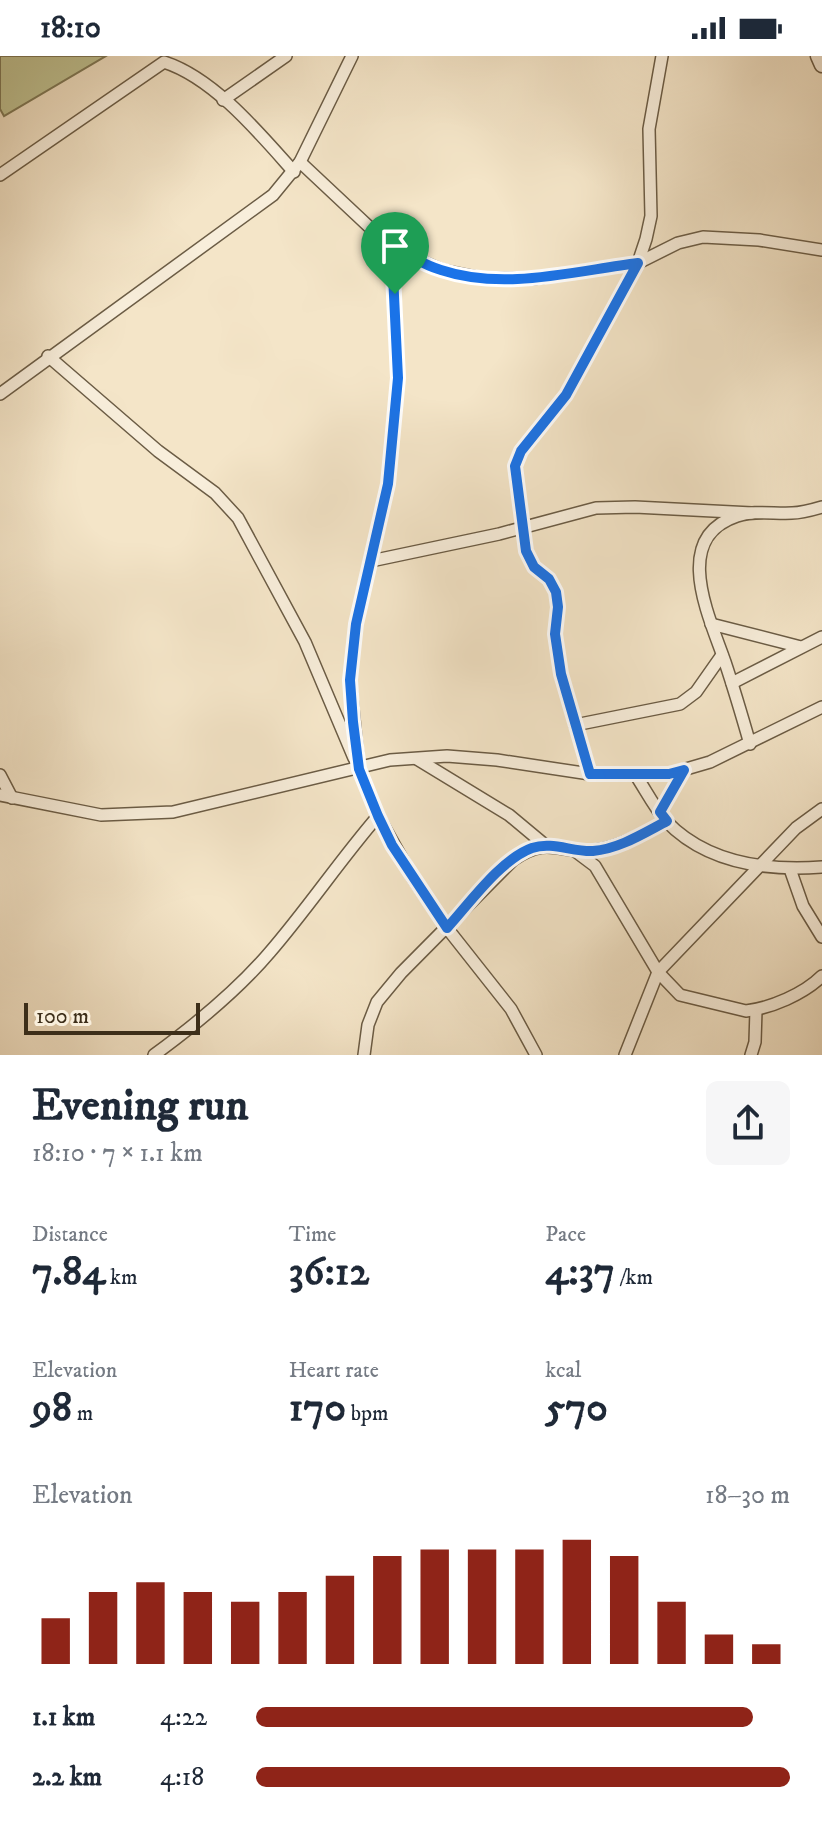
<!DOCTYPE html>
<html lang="en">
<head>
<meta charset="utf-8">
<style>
	:root { --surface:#fff; --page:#f6f6f7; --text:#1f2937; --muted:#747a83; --accent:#8f2418 }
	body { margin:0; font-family:"IM FELL DW Pica",serif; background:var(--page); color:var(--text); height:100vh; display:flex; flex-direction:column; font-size:30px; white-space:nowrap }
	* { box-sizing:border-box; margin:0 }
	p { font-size:26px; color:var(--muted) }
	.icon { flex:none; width:44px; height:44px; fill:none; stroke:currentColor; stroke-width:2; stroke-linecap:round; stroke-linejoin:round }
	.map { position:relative; height:999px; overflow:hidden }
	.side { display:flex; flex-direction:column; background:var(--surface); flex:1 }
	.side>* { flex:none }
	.scale { position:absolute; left:24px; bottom:20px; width:176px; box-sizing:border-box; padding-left:8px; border:4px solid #3d2e19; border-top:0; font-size:22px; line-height:28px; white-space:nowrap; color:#3d2e19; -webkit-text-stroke:6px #f8eedb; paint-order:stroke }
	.pin { position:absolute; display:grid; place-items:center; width:68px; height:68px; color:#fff; margin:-82px -34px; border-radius:50% 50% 50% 0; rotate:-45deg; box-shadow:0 0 8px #0007 }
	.pin .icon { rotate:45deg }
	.round { display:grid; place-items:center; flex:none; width:84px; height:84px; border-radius:12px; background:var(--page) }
	.head { display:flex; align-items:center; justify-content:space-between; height:136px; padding:0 32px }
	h1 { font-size:44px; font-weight:800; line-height:60px }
	.stats { display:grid; grid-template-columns:repeat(3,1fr); gap:12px; height:136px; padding:8px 32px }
	.stats div { display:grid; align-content:center }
	.stats b { font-size:40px; font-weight:800 }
	.stats small { font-size:22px; font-weight:400 }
	.stats p { font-size:22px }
	.chart { height:224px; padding:16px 32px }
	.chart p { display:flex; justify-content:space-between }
	.chart svg { width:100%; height:144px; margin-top:8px; stroke:var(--accent); stroke-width:6 }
	ul { padding:0 32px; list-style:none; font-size:26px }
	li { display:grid; grid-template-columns:128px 96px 1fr; align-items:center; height:60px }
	li i { height:20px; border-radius:10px; background:var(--accent) }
	.status { display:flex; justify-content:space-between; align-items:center; height:56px; padding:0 40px; background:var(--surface); direction:ltr }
	.status svg { height:22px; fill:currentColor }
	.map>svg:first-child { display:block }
	.green { fill:#c0c393; stroke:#7e7856; stroke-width:2 }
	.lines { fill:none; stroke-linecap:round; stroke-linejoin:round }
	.minor-casing { stroke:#6b5c45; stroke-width:14 }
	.tertiary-casing { stroke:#6b5c45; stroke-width:17 }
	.minor { stroke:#f8eedb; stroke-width:11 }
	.tertiary { stroke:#f8eedb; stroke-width:14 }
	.route-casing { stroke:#fff; stroke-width:16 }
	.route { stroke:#1a73e8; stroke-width:10 }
</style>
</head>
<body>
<div class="status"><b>18:10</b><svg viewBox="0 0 49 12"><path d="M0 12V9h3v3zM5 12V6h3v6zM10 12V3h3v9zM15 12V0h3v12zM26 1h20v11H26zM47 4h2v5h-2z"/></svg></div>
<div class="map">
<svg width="822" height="999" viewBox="0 0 822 999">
	<rect width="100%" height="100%" fill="#f4e5c8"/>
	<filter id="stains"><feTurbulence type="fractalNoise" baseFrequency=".0025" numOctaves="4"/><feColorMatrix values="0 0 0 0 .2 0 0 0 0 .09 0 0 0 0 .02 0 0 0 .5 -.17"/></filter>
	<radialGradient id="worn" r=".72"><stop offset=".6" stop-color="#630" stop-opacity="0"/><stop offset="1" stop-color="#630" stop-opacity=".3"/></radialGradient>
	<path class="green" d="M0 0H106L4 60 0 53Z"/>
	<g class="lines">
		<g class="minor-casing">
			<g id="minor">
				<path d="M223 44 286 0"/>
				<path d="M300 106 381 182 393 219 398 322 388 428 356 568 350 624 359 713 378 760 413 822 447 872 511 953 536 999"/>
				<path d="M0 119 164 6C214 22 260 78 294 116"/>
				<path d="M381 183 414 202 442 214 481 222 531 223 638 207 678 187 703 181 759 184 822 194"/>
				<path d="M48 300 158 395 215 437 238 462 305 586 354 702"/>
				<path d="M0 338 273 139 300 106 352 0"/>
				<path d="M371 505 499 478 596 452 635 451 752 457"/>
				<path d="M711 568 801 591"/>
				<path d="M732 627 822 581"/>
				<path d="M575 669 680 648 696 636 722 599"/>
				<path d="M750 688C742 660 734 633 725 606 710 562 670 482 737 460 754 454 774 458 792 457 802 457 812 454 822 451"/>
				<path d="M417 703 509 759 545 789"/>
				<path d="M590 718 561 618 555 578 558 551 556 536 549 523 534 511 526 495 515 410 521 395 566 339 638 207 646 183 651 160 649 73 662 0"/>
				<path d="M635 718C645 733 654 751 666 765 707 808 767 815 822 811"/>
				<path d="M0 719 12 742"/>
				<path d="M0 739 101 759 173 756 390 704 447 700 497 704 590 718H669L710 706 822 651"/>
				<path d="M660 756 684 714"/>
				<path d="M575 795 595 810 658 916 680 939 746 955C771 952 804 938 822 920"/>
				<path d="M790 813 803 850 822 881"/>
				<path d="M154 999C195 969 237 935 270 896 308 852 340 804 378 760"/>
				<path d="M364 999 368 969 377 946 401 917 513 804C551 778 560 800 597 794 622 790 644 777 667 765"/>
				<path d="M625 999 658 916 796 772 822 753"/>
				<path d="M751 999 755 986 756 954"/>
			</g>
		</g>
		<g class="tertiary-casing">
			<path id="tertiary" d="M818 0 822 9"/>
		</g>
		<use href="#minor" class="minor"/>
		<use href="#tertiary" class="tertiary"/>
	</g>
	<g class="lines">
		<g class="route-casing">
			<path id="route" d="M381 182C400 194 419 207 441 214 504 235 574 215 638 207L566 339 521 395 515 410 526 495 534 511 549 523 556 536 558 551 555 578 561 618 590 718H669L684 714 660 756 667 765C644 777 619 793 593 795 572 796 552 785 532 792 501 803 469 848 447 872L392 789 378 760 359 713 353 666 350 624 356 568 388 428 398 322 393 219Z"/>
		</g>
		<use href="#route" class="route"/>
	</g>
	<rect width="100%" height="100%" filter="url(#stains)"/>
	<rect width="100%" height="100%" fill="url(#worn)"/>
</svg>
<div class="scale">100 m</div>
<div class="pin" style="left:395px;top:238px;background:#1e9e55"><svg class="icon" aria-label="arrive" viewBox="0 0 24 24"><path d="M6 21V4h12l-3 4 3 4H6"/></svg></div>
</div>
<section class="side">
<div class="head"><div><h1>Evening run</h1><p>18:10 · 7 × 1.1 km</p></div><a class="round"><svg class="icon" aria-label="share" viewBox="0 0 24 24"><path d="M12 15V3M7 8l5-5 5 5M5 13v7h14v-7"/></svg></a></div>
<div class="stats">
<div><p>Distance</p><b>7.84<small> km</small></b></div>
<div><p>Time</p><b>36:12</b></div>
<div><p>Pace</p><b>4:37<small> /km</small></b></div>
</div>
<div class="stats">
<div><p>Elevation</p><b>98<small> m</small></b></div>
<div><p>Heart rate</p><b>170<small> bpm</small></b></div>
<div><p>kcal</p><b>570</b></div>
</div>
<div class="chart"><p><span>Elevation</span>18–30 m</p>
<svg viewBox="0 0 160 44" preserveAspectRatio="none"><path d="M5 44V30M15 44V22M25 44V19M35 44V22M45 44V25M55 44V22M65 44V17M75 44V11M85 44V9M95 44V9M105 44V9M115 44V6M125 44V11M135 44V25M145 44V35M155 44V38"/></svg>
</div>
<ul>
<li><b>1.1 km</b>4:22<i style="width:93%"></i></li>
<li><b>2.2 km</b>4:18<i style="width:100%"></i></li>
</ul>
</section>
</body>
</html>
